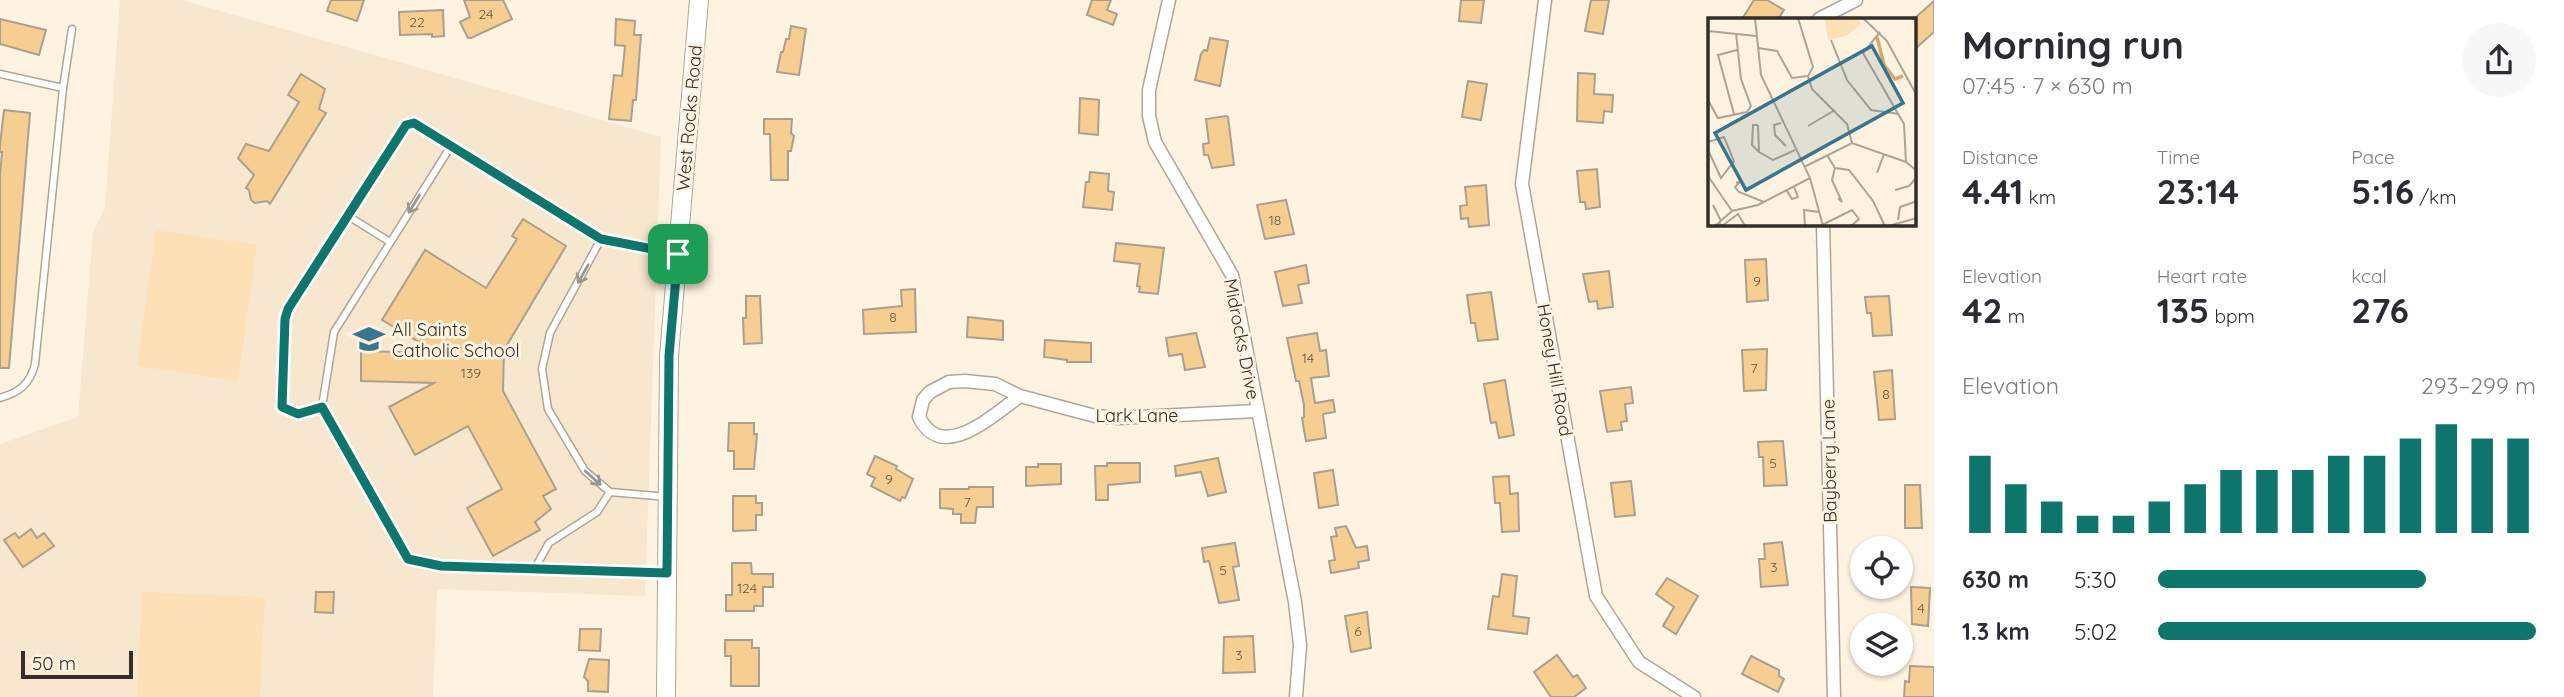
<!DOCTYPE html>
<html lang="en">
<head>
<meta charset="utf-8">
<style>
	:root { --surface:#fff; --page:#f7f7f7; --text:#2b2b33; --muted:#7c7c81; --accent:#0f766e }
	body { margin:0; font-family:Quicksand,sans-serif; background:var(--page); color:var(--text); height:100vh; display:flex; flex-direction:column; font-size:26px; white-space:nowrap }
	* { box-sizing:border-box; margin:0 }
	p { font-size:23px; color:var(--muted) }
	.icon { flex:none; width:38px; height:38px; fill:none; stroke:currentColor; stroke-width:2; stroke-linecap:round; stroke-linejoin:round }
	.map { position:relative; flex:1; overflow:hidden }
	.details { display:flex; flex-direction:column; background:var(--surface); width:630px }
	.details>* { flex:none }
	.tools { position:absolute; left:1850px; top:536px; display:grid; gap:14px }
	.tools a { display:grid; place-items:center; width:63px; height:63px; border-radius:50%; background:var(--surface); box-shadow:0 2px 5px #0004; font-size:35px }
	.scale { position:absolute; left:21px; bottom:18px; width:112px; box-sizing:border-box; padding-left:7px; border:4px solid #332f28; border-top:0; font-size:19px; line-height:24px; white-space:nowrap; color:#332f28; -webkit-text-stroke:5px #fef2e0; paint-order:stroke }
	.pin { position:absolute; display:grid; place-items:center; width:60px; height:60px; color:#fff; margin:-30px; border-radius:14px; box-shadow:0 4px 10px #0006 }
	.round { display:grid; place-items:center; flex:none; width:74px; height:74px; border-radius:37px; background:var(--page) }
	.head { display:flex; align-items:center; justify-content:space-between; height:119px; padding:0 28px }
	h1 { font-size:38px; font-weight:700; line-height:52px }
	.figures { display:grid; grid-template-columns:repeat(3,1fr); gap:10px; height:119px; padding:7px 28px }
	.figures div { display:grid; align-content:center }
	.figures b { font-size:35px; font-weight:700 }
	.figures small { font-size:19px; font-weight:400 }
	.figures p { font-size:19px }
	.chart { height:196px; padding:14px 28px }
	.chart p { display:flex; justify-content:space-between }
	.chart svg { width:100%; height:126px; margin-top:7px; stroke:var(--accent); stroke-width:6 }
	ul { padding:0 28px; list-style:none; font-size:23px }
	li { display:grid; grid-template-columns:112px 84px 1fr; align-items:center; height:52px }
	li i { height:18px; border-radius:9px; background:var(--accent) }
	main { display:flex; flex:1; min-height:0 }
	.map>svg:first-child { display:block }
	.built { fill:#f8e7cf }
	.green { fill:#fee0b6 }
	.building { fill:#f7ce92; stroke:#aba090; stroke-width:2 }
	.lines { fill:none; stroke-linecap:round; stroke-linejoin:round }
	.lane-casing { stroke:#b1a695; stroke-width:9 }
	.street-casing { stroke:#b1a695; stroke-width:15 }
	.secondary-casing { stroke:#b1a695; stroke-width:20 }
	.lane { stroke:#fff; stroke-width:6 }
	.street { stroke:#fff; stroke-width:12 }
	.secondary { stroke:#fff; stroke-width:18 }
	.oneway { stroke:#999794 }
	.route-casing { stroke:#fff; stroke-width:14 }
	.route { stroke:#0f766e; stroke-width:9 }
	.labels { text-anchor:middle; dominant-baseline:central; stroke-width:6; stroke-linejoin:round; paint-order:stroke }
	.number-label { font-size:14px; fill:#645742 }
	.street-label { font-size:18px; fill:#332f28; stroke:#fef2e0 }
	.poi-label { font-size:18px; fill:#332f28; stroke:#fef2e0; text-anchor:start }
	.inset-river { fill:none; stroke:#d3ab70; stroke-width:3.5 }
	.inset-road { fill:none; stroke:#ada496; stroke-width:2 }
	.view { fill:#39758c; fill-opacity:0.15; stroke:#39758c; stroke-width:3.5 }
	.inset-edge { fill:none; stroke:#332f28; stroke-width:3.5 }
</style>
</head>
<body>
<main>
<div class="map">
<svg width="1934" height="697" viewBox="0 0 1934 697">
	<rect width="100%" height="100%" fill="#fef2e0"/>
	<path class="built" d="M120 0H182L661 137 645 596 437 589 433 697H0V444L78 417 93 232 105 208Z"/>
	<g class="green">
		<path d="M156 230 257 245 238 381 137 366Z"/>
		<path d="M142 592 265 597 260 697H137Z"/>
	</g>
	<g class="building">
		<path d="M331 0H364L357 21 327 11Z"/>
		<path d="M464 0H503L512 19 471 38H468L460 22 470 17Z"/>
		<path d="M1092 0H1111L1107 10 1117 14 1113 25 1087 15Z"/>
		<path d="M1461 0H1484L1481 23 1459 21Z"/>
		<path d="M1591 0H1609L1603 34 1585 31Z"/>
		<path d="M1754 0H1767L1784 10 1778 19H1742Z"/>
		<path d="M1934 1V32L1915 49V18Z"/>
		<path d="M443 10 444 36 432 37V34L400 35 399 12Z"/>
		<path d="M0 19 46 30 39 55 0 44Z"/>
		<path d="M616 19 635 21 634 35H641L636 100H633L631 121 609 119 614 75 622 76 625 46 615 45Z"/>
		<path d="M791 26 806 29 799 75 777 72 781 52H783L786 39H789Z"/>
		<path d="M1210 38 1228 41 1220 86 1195 80 1201 54 1204 50 1207 51Z"/>
		<path d="M1578 73 1595 74 1594 94 1613 95 1612 112 1604 111 1603 123 1577 121Z"/>
		<path d="M301 74 325 89 319 109 326 113 270 204 267 201 255 203 251 200 249 190 246 188 254 175 238 158 246 144 269 151 299 102 288 95Z"/>
		<path d="M1468 81 1487 84 1481 120 1462 117Z"/>
		<path d="M1080 98 1099 100 1098 135 1079 133Z"/>
		<path d="M4 110 30 113 9 368H0V176L2 152H0V145Z"/>
		<path d="M1226 116 1228 117 1234 165 1212 168 1208 155H1204L1203 144 1209 143 1206 119Z"/>
		<path d="M764 119H792L791 133 794 136 791 151H788V180H771L770 134H764Z"/>
		<path d="M1597 169 1600 207 1586 209 1585 202H1580L1577 171Z"/>
		<path d="M1090 172 1109 174 1108 191 1114 192 1112 210 1083 207 1086 182H1089Z"/>
		<path d="M1486 185 1489 225 1469 227 1468 218 1461 219 1460 206 1467 205 1465 187Z"/>
		<path d="M1286 200 1294 234 1265 239 1257 205Z"/>
		<path d="M523 219 566 246 504 350 503 391 556 489 543 496 551 509 535 522 540 530 493 556 467 508 502 489 468 426 415 455 389 407 434 383 361 381V351L437 353 382 320 425 250 486 288 517 239 512 236Z"/>
		<path d="M1116 243 1164 248 1158 294 1139 292 1140 287 1137 286 1140 264 1114 261Z"/>
		<path d="M1766 259 1768 300 1747 302 1745 260Z"/>
		<path d="M1306 265 1309 283 1298 285 1302 303 1283 306 1275 272Z"/>
		<path d="M1609 271 1613 307 1598 309 1597 301 1589 302 1583 274Z"/>
		<path d="M915 289 916 332 864 334 863 310 902 306 901 290Z"/>
		<path d="M1491 292 1498 339 1478 341 1475 323H1471L1467 295Z"/>
		<path d="M746 296H760L762 343 744 344 743 318H746Z"/>
		<path d="M1889 296 1892 335 1873 336 1871 313H1867L1865 297Z"/>
		<path d="M968 317 1003 321V340L967 337Z"/>
		<path d="M1196 333 1205 367 1185 370 1182 354 1169 356 1166 338Z"/>
		<path d="M1317 333 1320 351 1326 350 1329 376 1311 378 1315 403 1333 400 1335 412 1323 414 1326 438 1306 441 1302 418 1304 417V405L1299 381H1296L1287 338Z"/>
		<path d="M1045 340 1091 343V362H1067V360L1044 357Z"/>
		<path d="M1767 349 1766 390 1744 391 1742 350Z"/>
		<path d="M1892 370 1895 419 1879 420 1874 372Z"/>
		<path d="M1505 380 1514 435 1499 438 1496 422 1491 423 1484 384Z"/>
		<path d="M1631 387 1633 403 1625 404 1627 421 1621 422 1622 430 1607 432 1600 391Z"/>
		<path d="M729 423H754V434H757L754 469H734V451H728Z"/>
		<path d="M1783 441 1787 485 1764 486 1763 457H1759L1758 442Z"/>
		<path d="M875 456 897 466 896 469 913 479 905 498 902 497 900 501 871 486 875 478 867 474Z"/>
		<path d="M1218 458 1226 492 1208 496 1201 472 1176 476 1175 466Z"/>
		<path d="M1107 463H1140V482L1108 485V500H1096L1095 466H1107Z"/>
		<path d="M1038 464H1061V484L1026 486V467H1038Z"/>
		<path d="M1333 470 1338 505 1319 508 1314 473Z"/>
		<path d="M1509 476 1510 494 1518 493 1519 531 1502 532 1500 503H1495L1493 477Z"/>
		<path d="M1631 481 1635 515 1615 517 1611 483Z"/>
		<path d="M1905 485H1920L1922 528H1905Z"/>
		<path d="M969 487H993V507H977L975 523H961V514H953V509L940 508V489H969Z"/>
		<path d="M733 496H756V503H762V515H756V530L733 531Z"/>
		<path d="M1346 526 1356 548 1367 546 1369 560 1358 562 1359 568 1331 573 1329 561 1335 560 1331 537 1337 536 1335 528Z"/>
		<path d="M31 529 37 538 44 533 54 546 23 567 4 540 15 533 19 538Z"/>
		<path d="M1782 542 1788 585 1761 587 1759 559H1765L1764 544Z"/>
		<path d="M1235 543 1239 566 1233 567 1239 600 1219 603 1209 561 1204 562 1202 548Z"/>
		<path d="M732 563H751L752 574H773V587H763V606H754V611H726V595H732Z"/>
		<path d="M1502 574 1517 576 1513 616 1529 618 1527 634 1488 629 1493 596 1499 597Z"/>
		<path d="M1667 578 1698 596 1676 634 1663 626 1674 607 1656 594Z"/>
		<path d="M1911 587 1930 588 1928 626 1912 624Z"/>
		<path d="M316 592H334L333 613 315 612Z"/>
		<path d="M1367 612 1371 648 1351 652 1345 616Z"/>
		<path d="M580 629H601L600 651 579 650Z"/>
		<path d="M1253 636 1255 672 1223 673 1224 637Z"/>
		<path d="M725 640H752V648H759V686H731V656H725Z"/>
		<path d="M1557 655 1573 677 1577 675 1586 688 1574 697H1551L1534 672Z"/>
		<path d="M1751 656 1779 670V676L1784 679 1778 692 1742 674Z"/>
		<path d="M589 659 609 660 608 692 588 691V681L584 677Z"/>
		<path d="M1910 666 1934 667V697H1904L1905 681 1909 682Z"/>
	</g>
	<g class="lines">
		<g class="lane-casing">
			<g id="lane">
				<path d="M0 74 63 88 35 364C30 384 20 392 0 398"/>
				<path d="M63 88 72 29"/>
				<path d="M451 146 334 332 322 407 408 559 441 566 665 573"/>
				<path d="M348 216 390 242"/>
				<path d="M322 407 298 414 282 407 285 319 288 309 406 125 414 123 601 239"/>
				<path d="M668 497 610 492 585 471 548 409 542 369 550 333 601 239 676 253"/>
				<path d="M535 568 549 543 597 512 610 492"/>
			</g>
		</g>
		<g class="street-casing">
			<g id="street">
				<path d="M1169 0 1149 90V116L1155 142 1232 275 1295 602 1300 645 1296 697"/>
				<path d="M1545 0 1522 184 1596 596 1639 662 1694 697"/>
				<path d="M1819 19 1856 0"/>
				<path d="M1823 224 1834 697"/>
				<path d="M1020 396C993 415 942 464 919 417L923 400 930 392 949 382 965 381 995 384 1020 396 1095 416 1119 418 1256 411"/>
			</g>
		</g>
		<g class="secondary-casing">
			<path id="secondary" d="M666 697 669 356 699 0"/>
		</g>
		<use href="#lane" class="lane"/>
		<use href="#street" class="street"/>
		<use href="#secondary" class="secondary"/>
	</g>
	<defs><path id="oneway-shaft" d="M-6 0H5M1.5-3L5.5 0L1.5 3" fill="none" stroke-width="1.6" stroke-linecap="round" stroke-linejoin="round" transform="scale(1.75)"/></defs>
	<g class="oneway">
		<use href="#oneway-shaft" transform="translate(414 204) rotate(122)"/>
		<use href="#oneway-shaft" transform="translate(583 274) rotate(119)"/>
		<use href="#oneway-shaft" transform="translate(593 478) rotate(42)"/>
	</g>
	<g class="lines">
		<g class="route-casing">
			<path id="route" d="M414 123 601 239 678 254 669 356 667 573 441 566 408 559 322 407 298 414 282 407 285 319 288 309 406 125Z"/>
		</g>
		<use href="#route" class="route"/>
	</g>
	<defs>
		<g id="school-bare" transform="scale(2.415)"><path d="M0-5L7-2L0 1L-7-2ZM-4 1L0 2.5L4 1V4Q0 6-4 4Z" fill="#39758c" stroke="#fef2e0" stroke-width="2.5" paint-order="stroke"/></g>
	</defs>
	<g fill-rule="evenodd">
		<use href="#school-bare" x="369" y="339"/>
	</g>
	<g class="labels">
		<g class="number-label">
			<text x="486" y="14">24</text>
			<text x="417" y="22">22</text>
			<text x="1275" y="220">18</text>
			<text x="1757" y="281">9</text>
			<text x="893" y="317">8</text>
			<text x="1308" y="358">14</text>
			<text x="1754" y="368">7</text>
			<text x="471" y="373">139</text>
			<text x="1886" y="394">8</text>
			<text x="1773" y="463">5</text>
			<text x="889" y="479">9</text>
			<text x="967" y="502">7</text>
			<text x="1774" y="567">3</text>
			<text x="1223" y="570">5</text>
			<text x="747" y="588">124</text>
			<text x="1921" y="608">4</text>
			<text x="1358" y="631">6</text>
			<text x="1239" y="655">3</text>
		</g>
		<g class="street-label">
			<text transform="translate(689 118) rotate(-85)">West Rocks Road</text>
			<text transform="translate(1242 339) rotate(79)">Midrocks Drive</text>
			<text transform="translate(1555 370) rotate(80)">Honey Hill Road</text>
			<text x="1137" y="415">Lark Lane</text>
			<text transform="translate(1829 461) rotate(-91)">Bayberry Lane</text>
		</g>
		<g class="poi-label">
			<text x="392" y="329">All Saints<tspan x="392" dy="21">Catholic School</tspan></text>
		</g>
	</g>
	<g transform="translate(1708 18)">
		<rect width="208" height="208" fill="#fef2e0"/>
		<path d="M117 0H150L153 6 138 18 120 22Z" fill="#fee0b6"/>
		<path class="inset-river" d="M169 19 176 47 187 61 195 58"/>
		<path class="inset-road" d="M47 0 53 57 102 160 115 208M90 0 105 49 100 58 104 71 139 106 144 125M155 0 179 23 209 78M0 13 48 18M172 14 155 35 196 106 198 144M123 22 139 62 163 92 191 96M50 30 69 33 84 60 100 58M0 82 10 100 39 94 43 88 33 61 28 15M26 96 10 37 29 32M73 105 66 107 67 117 78 128M50 107 51 134 65 142 87 132M50 107H45L44 127 51 134M100 108 127 92M0 124 16 119 26 143 13 160 0 132M119 137 127 150 141 152 165 183 177 208M96 149 144 125 198 144 209 153M127 150 124 162 134 184 130 180M171 150 169 155 176 136M0 158 24 193M28 165 33 163 27 169 31 174 56 184M191 171 187 172 201 168 209 159M79 173 84 181 90 179 86 169M8 192 5 187 13 203M190 202 192 189 209 183M11 205 14 208 30 196 37 208M114 207 144 192 151 201 143 208M7 208 24 193 50 187 102 160M97 208 96 192 111 194M180 208 209 200"/>
		<path class="view" d="M164 28 195 85 38 172 7 115Z"/>
		<rect width="208" height="208" class="inset-edge"/>
	</g>
</svg>
<div class="tools">
<a><svg class="icon" aria-label="locate" viewBox="0 0 24 24"><circle cx="12" cy="12" r="6"/><path d="M12 2v4M12 18v4M2 12h4M18 12h4"/></svg></a>
<a><svg class="icon" aria-label="layers" viewBox="0 0 24 24"><path d="M12 4l9 5-9 5-9-5zM3 14l9 5 9-5"/></svg></a>
</div>
<div class="scale">50 m</div>
<div class="pin" style="left:678px;top:254px;background:#1e9e55"><svg class="icon" aria-label="arrive" viewBox="0 0 24 24"><path d="M6 21V4h12l-3 4 3 4H6"/></svg></div>
</div>
<section class="details">
<div class="head"><div><h1>Morning run</h1><p>07:45 · 7 × 630 m</p></div><a class="round"><svg class="icon" aria-label="share" viewBox="0 0 24 24"><path d="M12 15V3M7 8l5-5 5 5M5 13v7h14v-7"/></svg></a></div>
<div class="figures">
<div><p>Distance</p><b>4.41<small> km</small></b></div>
<div><p>Time</p><b>23:14</b></div>
<div><p>Pace</p><b>5:16<small> /km</small></b></div>
</div>
<div class="figures">
<div><p>Elevation</p><b>42<small> m</small></b></div>
<div><p>Heart rate</p><b>135<small> bpm</small></b></div>
<div><p>kcal</p><b>276</b></div>
</div>
<div class="chart"><p><span>Elevation</span>293–299 m</p>
<svg viewBox="0 0 160 44" preserveAspectRatio="none"><path d="M5 44V17M15 44V27M25 44V33M35 44V38M45 44V38M55 44V33M65 44V27M75 44V22M85 44V22M95 44V22M105 44V17M115 44V17M125 44V11M135 44V6M145 44V11M155 44V11"/></svg>
</div>
<ul>
<li><b>630 m</b>5:30<i style="width:71%"></i></li>
<li><b>1.3 km</b>5:02<i style="width:100%"></i></li>
</ul>
</section>
</main>
</body>
</html>
